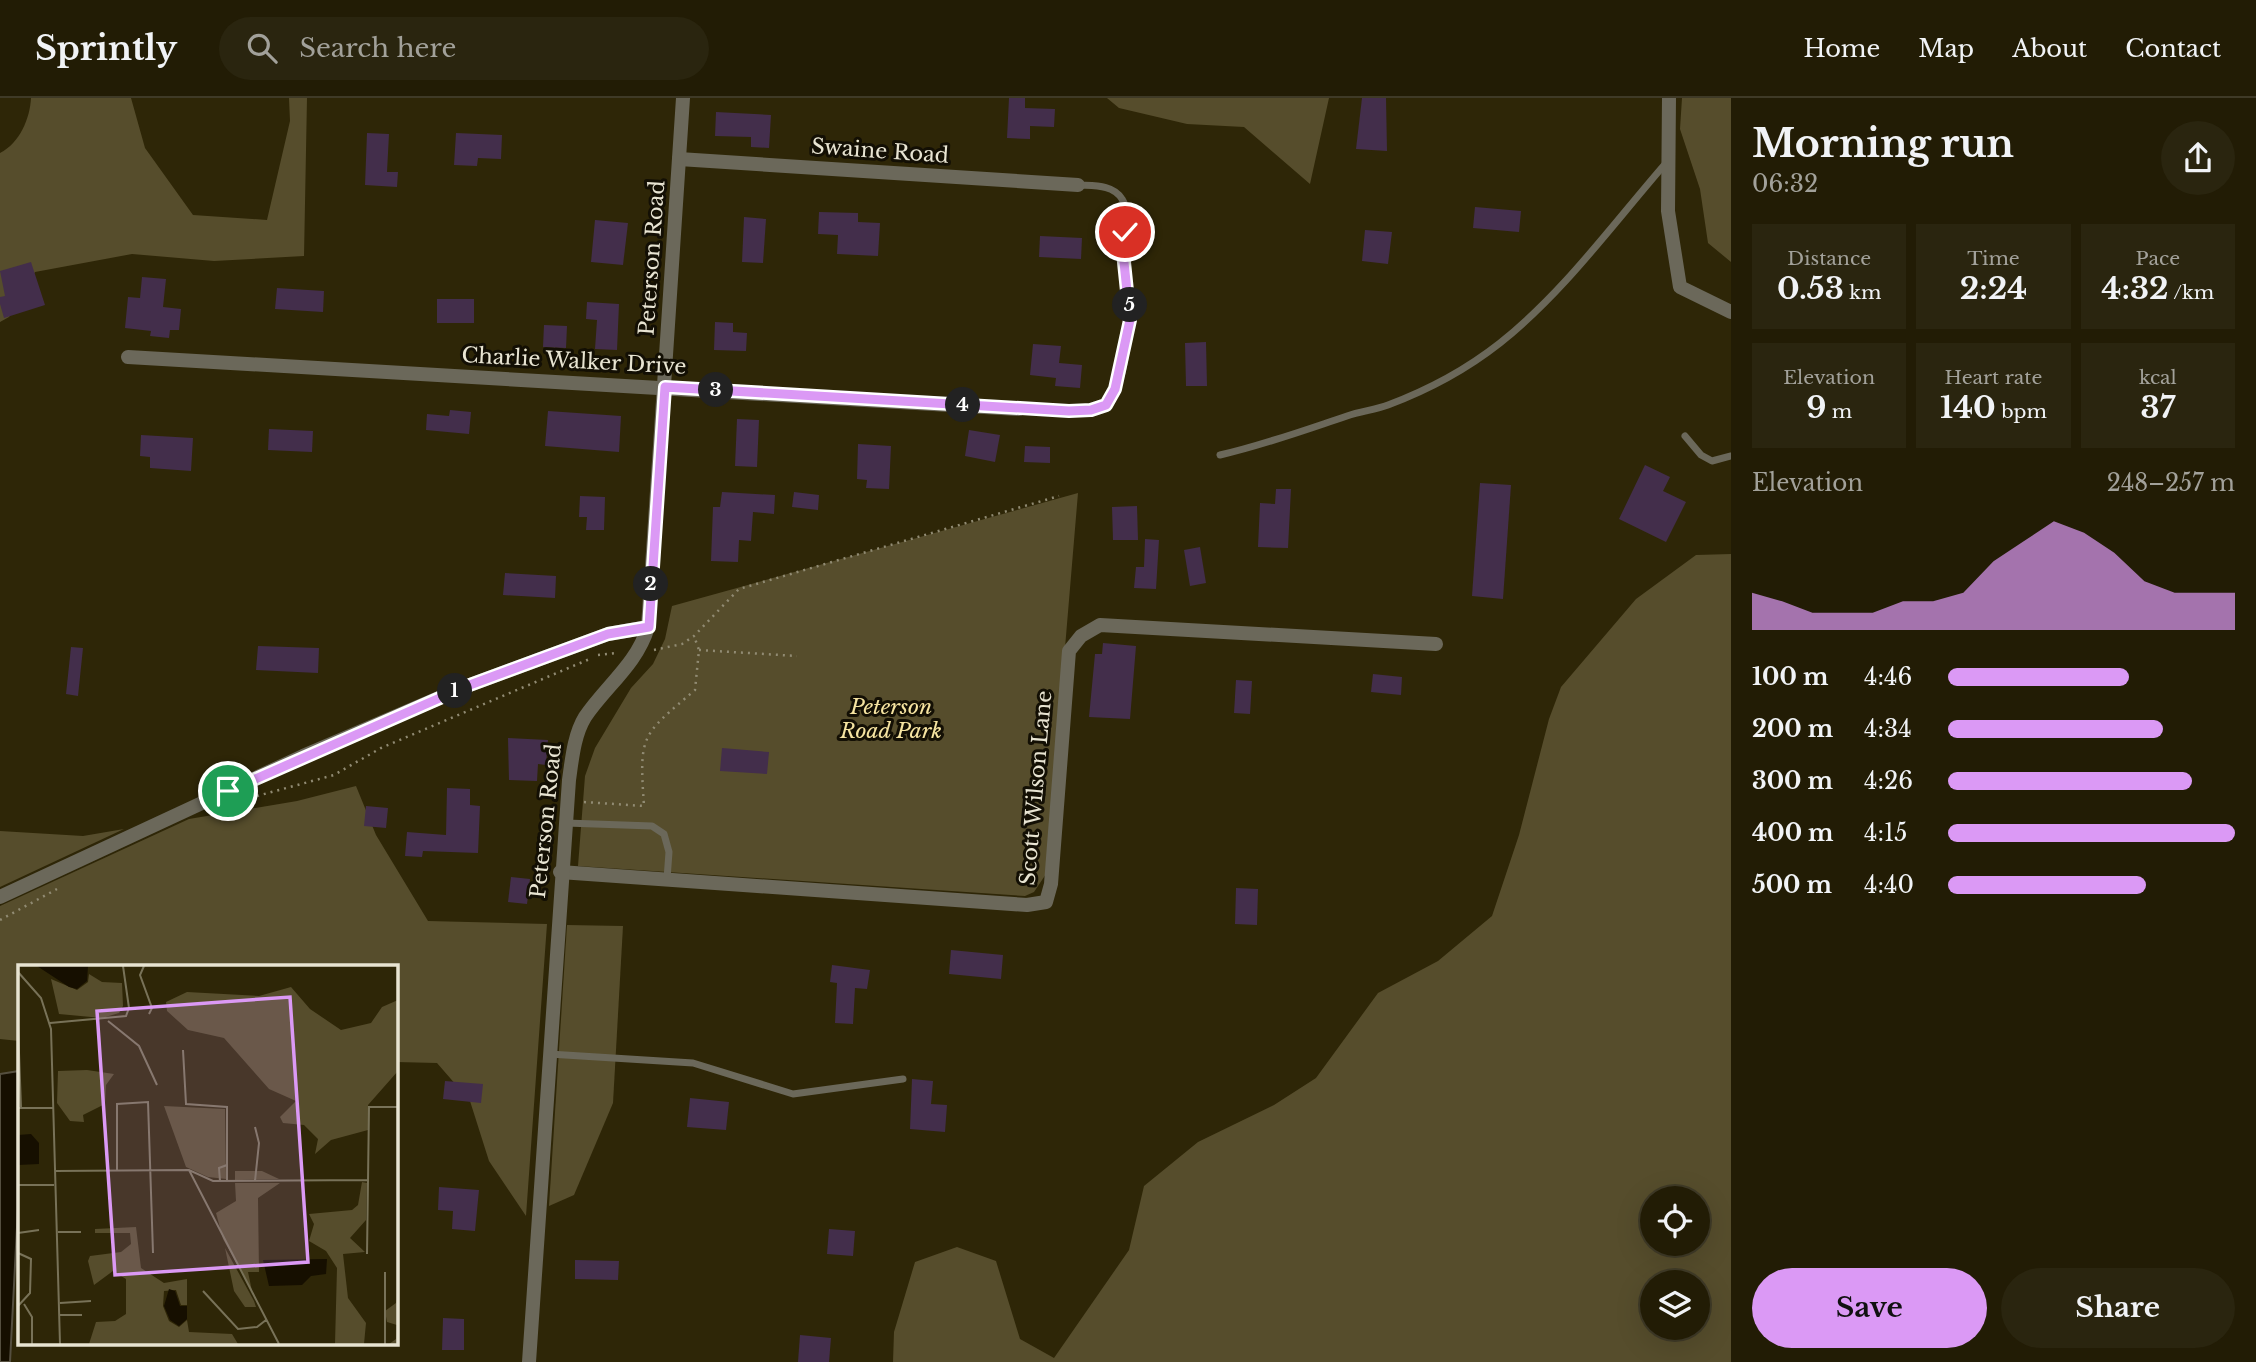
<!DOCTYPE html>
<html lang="en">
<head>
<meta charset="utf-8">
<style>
	:root { --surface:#221c05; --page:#2a250f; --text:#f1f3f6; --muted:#a2a19a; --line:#3f3a27; --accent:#db99f5 }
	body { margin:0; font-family:"Libre Baskerville",serif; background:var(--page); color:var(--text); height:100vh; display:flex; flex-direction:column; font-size:26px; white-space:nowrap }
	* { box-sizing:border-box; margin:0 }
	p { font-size:23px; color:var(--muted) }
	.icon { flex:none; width:38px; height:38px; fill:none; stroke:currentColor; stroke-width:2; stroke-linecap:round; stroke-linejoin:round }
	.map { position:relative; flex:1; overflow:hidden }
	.drawer { display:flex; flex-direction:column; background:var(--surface); width:525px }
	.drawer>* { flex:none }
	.tools { position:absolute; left:1640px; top:1088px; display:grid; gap:14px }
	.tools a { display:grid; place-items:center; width:70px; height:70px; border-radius:50%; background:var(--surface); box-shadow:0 7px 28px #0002,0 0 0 2px var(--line); font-size:35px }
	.pin { position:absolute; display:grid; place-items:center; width:60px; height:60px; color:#fff; margin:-30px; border:4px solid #fff; border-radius:50%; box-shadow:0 2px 7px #0007 }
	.km { position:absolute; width:35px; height:35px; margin:-18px; border-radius:50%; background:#222; color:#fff; font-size:19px; line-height:35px; text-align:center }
	.round { display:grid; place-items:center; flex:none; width:74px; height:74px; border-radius:37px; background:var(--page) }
	.overview { display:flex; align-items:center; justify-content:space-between; height:119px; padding:0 21px }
	h1 { font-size:38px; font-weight:700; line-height:52px }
	.metrics { display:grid; grid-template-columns:repeat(3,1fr); gap:10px; height:119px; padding:7px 21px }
	.metrics div { display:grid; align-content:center; border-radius:0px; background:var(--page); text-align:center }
	.metrics b { font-size:30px; font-weight:700 }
	.metrics small { font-size:19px; font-weight:400 }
	.metrics p { font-size:19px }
	.chart { height:196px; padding:14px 21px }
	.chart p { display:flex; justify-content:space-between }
	.chart svg { width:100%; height:126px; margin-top:7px; fill:var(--accent); opacity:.7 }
	.button { display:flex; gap:14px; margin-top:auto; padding:14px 21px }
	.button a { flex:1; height:80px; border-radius:42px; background:var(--accent); color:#111; font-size:28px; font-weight:700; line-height:80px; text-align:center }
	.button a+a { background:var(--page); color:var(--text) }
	ul { padding:0 21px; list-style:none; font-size:23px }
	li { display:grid; grid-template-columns:112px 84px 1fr; align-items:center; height:52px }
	li i { height:18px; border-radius:9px; background:var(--accent) }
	header { display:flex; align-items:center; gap:42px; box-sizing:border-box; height:98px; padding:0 35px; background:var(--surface); border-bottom:2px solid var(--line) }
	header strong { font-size:33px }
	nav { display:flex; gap:38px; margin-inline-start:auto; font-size:24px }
	.search { width:490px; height:63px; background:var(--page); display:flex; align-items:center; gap:18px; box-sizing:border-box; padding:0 24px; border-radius:38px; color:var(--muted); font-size:26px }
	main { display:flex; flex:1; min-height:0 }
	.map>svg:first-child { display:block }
	.green { fill:#564d2c; fill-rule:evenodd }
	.water { fill:#160f00; stroke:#554f3f; stroke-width:2 }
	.building { fill:#432e4b }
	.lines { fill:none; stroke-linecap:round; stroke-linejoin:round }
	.path { stroke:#918b73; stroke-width:2.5; stroke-dasharray:2 5; stroke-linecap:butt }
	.lane { stroke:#6b685a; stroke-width:7 }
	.street { stroke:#6b685a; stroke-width:14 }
	.route-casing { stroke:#fff; stroke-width:14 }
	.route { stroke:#db99f5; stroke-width:9 }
	.labels { text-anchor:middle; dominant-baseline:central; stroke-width:6; stroke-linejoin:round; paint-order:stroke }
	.street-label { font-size:21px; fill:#e8e4d2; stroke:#130f04 }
	.park-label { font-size:21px; font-style:italic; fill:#f6e4a1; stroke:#130f04 }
	.inset-road { fill:none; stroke:#787258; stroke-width:2 }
	.view { fill:#db99f5; fill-opacity:0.15; stroke:#db99f5; stroke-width:3.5 }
	.inset-edge { fill:none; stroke:#e8e4d2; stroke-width:3.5 }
</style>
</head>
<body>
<header>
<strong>Sprintly</strong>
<div class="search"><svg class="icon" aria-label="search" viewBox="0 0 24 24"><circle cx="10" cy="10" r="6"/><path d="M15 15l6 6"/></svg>Search here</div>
<nav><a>Home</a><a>Map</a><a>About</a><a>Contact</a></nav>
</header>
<main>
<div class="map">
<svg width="1731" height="1264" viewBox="0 0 1731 1264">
	<rect width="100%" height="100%" fill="#2e2607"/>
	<g class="green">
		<path d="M31 0H131L145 50 193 117 267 122 290 23 289 0H307L304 158 214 163 132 156 35 174 9 219 0 224V55C20 45 30 20 31 0Z"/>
		<path d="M1107 0H1329L1310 86 1244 29 1187 26 1119 10Z"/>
		<path d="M1682 0H1731V164L1708 145 1700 91 1680 31Z"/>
		<path d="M1078 395 1046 776 1034 794 1025 798 578 768 585 678 595 650 631 590 653 566 665 541 672 508Z"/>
		<path d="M1731 456V1264H893L894 1234 915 1164 957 1149 996 1163 1020 1241 1054 1260 1129 1152 1144 1088 1198 1044 1274 1007 1316 980 1378 895 1438 863 1492 818 1519 737 1549 621 1561 589 1636 501 1696 457ZM1652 1101H1698V1146H1652ZM1652 1185H1698V1230H1652Z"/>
		<path d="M356 688 376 737 428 823 547 826 526 1118 489 1063 470 1003 437 965 396 964V869H19V943L0 941V808L189 721 297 703Z"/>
		<path d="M124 731 0 789V733L83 738Z"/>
		<path d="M567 827 623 828 613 1005 574 1097 549 1108Z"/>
	</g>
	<path class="water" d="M19 973V1091L10 1264H0V976Z"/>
	<g class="building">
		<path d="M1009 0H1025V10L1055 11 1054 29 1030 28V41L1007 40Z"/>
		<path d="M1362 0H1386L1387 53 1356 51Z"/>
		<path d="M716 14 771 17 769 50 751 49V39L715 38Z"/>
		<path d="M367 35 389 36 387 74H398L397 89 365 87Z"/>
		<path d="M456 35 502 37 501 61 478 60 477 68 454 67Z"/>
		<path d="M1475 109 1521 113 1519 134 1473 130Z"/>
		<path d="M819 114 858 115V124L880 125 878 158 837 156 838 137 818 136Z"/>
		<path d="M744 119 766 121 763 165 742 164Z"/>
		<path d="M595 122 628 125 623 167 591 164Z"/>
		<path d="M1365 132 1392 134 1388 166 1362 163Z"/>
		<path d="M1040 138 1082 140 1081 161 1039 159Z"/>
		<path d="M31 164 45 207 4 220 0 206V199L5 198 0 173Z"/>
		<path d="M142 179 166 181 163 209 181 211 179 232H170L169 240 150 238 151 233 125 230 128 199 140 200Z"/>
		<path d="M277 190 324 193 323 214 275 211Z"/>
		<rect x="437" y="201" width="37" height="24"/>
		<path d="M587 204 619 206 617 252 595 251 597 222 586 221Z"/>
		<path d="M715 224 733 225V234L747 235 746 253 714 252Z"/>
		<path d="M544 227 567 228 566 250 543 249Z"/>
		<path d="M1206 244 1207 288H1186L1185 245Z"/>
		<path d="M1033 246 1061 248 1059 265 1082 267 1080 290 1055 288 1056 280 1030 277Z"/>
		<path d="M450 312 471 314 469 336 426 332 427 316 449 318Z"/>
		<path d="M548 313 621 318 619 354 545 348Z"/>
		<path d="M737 321 759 322 757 369 735 368Z"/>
		<path d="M269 331 313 333 312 354 268 352Z"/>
		<path d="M969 332 1000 337 995 364 965 358Z"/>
		<path d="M141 337 193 340 191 373 150 370V359L140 358Z"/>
		<path d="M858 346 891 348 889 391 866 390 867 382 857 381Z"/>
		<path d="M1025 348 1050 349V365L1024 364Z"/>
		<path d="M1645 367 1670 379 1663 393 1686 404 1666 444 1619 421Z"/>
		<path d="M1480 385 1511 387 1503 501 1472 498Z"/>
		<path d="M1276 391H1291L1288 450 1258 449 1260 405 1275 406Z"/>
		<path d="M722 394 775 397 774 416 753 414 751 443 739 442 738 464 711 463 713 409H720Z"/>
		<path d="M794 394 819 397 818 412 792 409Z"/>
		<path d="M580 398 605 399 604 432H586L587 419H579Z"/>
		<path d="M1137 408 1138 442H1113L1112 409Z"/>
		<path d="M1145 441 1159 442 1156 491 1134 490 1136 469H1144Z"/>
		<path d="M1200 449 1206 485 1190 488 1184 452Z"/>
		<path d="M505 475 556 478 555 500 503 497Z"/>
		<path d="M1103 545 1136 548 1130 621 1089 619 1095 556H1102Z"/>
		<path d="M258 548 319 550 318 575 256 572Z"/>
		<path d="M71 549 83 550 78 598 66 596Z"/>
		<path d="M1373 576 1402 579 1401 597 1371 594Z"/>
		<path d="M1236 582 1252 583 1250 616 1234 615Z"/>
		<path d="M508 640 548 642 546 667 538 666 537 683 509 682Z"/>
		<path d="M722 650 769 654 767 676 720 673Z"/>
		<path d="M447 690 470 691V707L480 708 478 755 423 753 422 759 405 758 407 734 446 737Z"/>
		<path d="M366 708 388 710 386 730 364 728Z"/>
		<path d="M511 779 530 781 527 806 508 804Z"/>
		<path d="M1236 790 1258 791 1257 827 1235 826Z"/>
		<path d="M951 852 1003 857 1001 881 949 876Z"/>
		<path d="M832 867 870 872 867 891 855 890 853 926 835 925 837 885 830 884Z"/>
		<path d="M912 981 933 983 931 1006 947 1007 945 1034 910 1031Z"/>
		<path d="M445 983 483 986 481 1005 443 1001Z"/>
		<path d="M690 1000 729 1004 726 1032 687 1029Z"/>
		<path d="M439 1089 479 1092 475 1133 452 1131 453 1113 438 1112Z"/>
		<path d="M829 1131 855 1133 853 1158 827 1156Z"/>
		<path d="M575 1162 619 1163 618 1182 575 1181Z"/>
		<path d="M443 1220 464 1221V1252H442Z"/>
		<path d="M800 1237 831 1240 829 1264H798Z"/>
	</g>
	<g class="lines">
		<g class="path">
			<path d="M654 552 682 546 694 538 739 491 1059 398"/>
			<path d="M699 552 797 558"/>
			<path d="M598 557 616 555"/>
			<path d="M257 698 334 677 381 650 592 560"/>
			<path d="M584 704 644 708C639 636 641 638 695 592L699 552 694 538"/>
			<path d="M0 822 57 791"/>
		</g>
		<g class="lane">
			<path d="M1019 311C1040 311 1087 319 1104 308 1127 293 1132 216 1129 190 1128 176 1123 162 1122 148 1122 133 1131 115 1122 101 1113 86 1093 88 1078 87"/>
			<path d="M1685 338 1701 357 1712 363 1731 358"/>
			<path d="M1220 357C1264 347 1305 332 1347 318 1361 313 1375 312 1388 307 1428 292 1467 271 1500 245 1564 194 1612 127 1666 65"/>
			<path d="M566 725 652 728 664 736 669 754 667 781"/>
			<path d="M549 956 693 965 793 996 903 981"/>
		</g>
		<g class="street">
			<path d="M1669 0 1668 113 1680 189 1731 214"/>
			<path d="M679 61 1078 87"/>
			<path d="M128 259 1019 311"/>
			<path d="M560 774 1027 807 1046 804 1051 786 1069 553 1081 538 1100 527 1436 546"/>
			<path d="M0 799 303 658 467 588 608 536 648 529"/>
			<path d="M529 1264 569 682C572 661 574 637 585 619 606 588 637 566 648 529L683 0"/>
		</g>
	</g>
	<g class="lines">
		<g class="route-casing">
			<path id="route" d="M228 693 467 588 608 536 649 529 665 289 1069 313 1091 312 1106 307 1115 291 1130 222 1122 145 1125 134"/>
		</g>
		<use href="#route" class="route"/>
	</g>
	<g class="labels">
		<g class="street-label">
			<text transform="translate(880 53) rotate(4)">Swaine Road</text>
			<text transform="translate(652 160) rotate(-86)">Peterson Road</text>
			<text transform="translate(574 263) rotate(3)">Charlie Walker Drive</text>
			<text transform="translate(1036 690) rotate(-85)">Scott Wilson Lane</text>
			<text transform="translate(546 723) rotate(-84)">Peterson Road</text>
		</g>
		<g class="park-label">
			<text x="891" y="609">Peterson<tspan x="891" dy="24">Road Park</tspan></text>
		</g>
	</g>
	<g transform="translate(18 867)">
		<rect width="380" height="380" fill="#2e2607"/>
		<path d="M71 9 84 17 104 18 105 41 101 48 84 53 41 49 33 14 59 25 70 17ZM273 22 292 44 323 65 353 58 364 42 380 35V106L350 140V165L313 175 297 189 300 174 286 160 265 158 262 152 278 136 251 124 206 73 170 65 149 46 148 37 169 27 241 31ZM69 105 96 109 88 120 87 139 65 150 66 157 52 156 39 138 40 106ZM146 141 207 144 208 214 190 212 168 202ZM217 206H244L261 214 217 215ZM344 217 349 218 348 255 332 273 347 287 325 289 330 333 348 358 346 379H317L319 303 308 286 291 276 296 259 291 249 334 245 340 240ZM217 218H262L240 233 241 307H230L234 326 205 274 198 248 218 236ZM118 262 123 303 146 318 169 314V340H163L158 325 146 326 145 341 151 356 161 362 169 355 171 367 214 369 220 379H71L78 357 97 356 108 349V314L95 306 76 320 70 296 72 291 103 287 113 279 112 268H77V264ZM207 283 236 336 238 342H227L216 326ZM380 330V379H371L378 374 379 360 369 357 367 346 378 338Z" fill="#564d2c"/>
		<path d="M19 1H70L69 16 59 24 51 22ZM13 169 21 178V199L0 200V170ZM309 294 308 309 293 311 284 320 251 321 245 295ZM151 324 157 326 162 341H169V354L161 361 152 355 146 341Z" fill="#160f00"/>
		<path class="inset-road" d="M126 1 122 10 134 43 131 49M0 7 23 33 33 64 42 379M90 56 121 81 139 120M32 58 108 51 111 43 105 1M0 60 3 143M165 85 168 139 209 142V216M0 143H36M237 162 241 178 237 216M171 205 261 379M38 206 171 205 195 216 350 215M99 206V139L130 137 135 288M202 216 201 203 209 200M0 220H36M40 267H63M0 268 21 265M0 288 13 294 12 328 0 341M349 289 351 142H380M185 326 220 364 239 362 248 355M42 338 73 336M6 339 14 352V379M42 350H64M367 379V307"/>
		<path class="view" d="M272 32 290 297 97 310 79 46Z"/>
		<rect width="380" height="380" class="inset-edge"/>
	</g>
</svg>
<div class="tools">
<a><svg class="icon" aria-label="locate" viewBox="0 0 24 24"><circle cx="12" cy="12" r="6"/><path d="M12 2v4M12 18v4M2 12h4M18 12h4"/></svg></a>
<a><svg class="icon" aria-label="layers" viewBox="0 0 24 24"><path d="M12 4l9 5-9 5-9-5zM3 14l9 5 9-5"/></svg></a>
</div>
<div class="pin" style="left:228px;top:693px;background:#1e9e55"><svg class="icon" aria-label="arrive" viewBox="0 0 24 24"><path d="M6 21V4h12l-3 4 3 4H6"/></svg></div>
<div class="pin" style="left:1125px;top:134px;background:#d93025"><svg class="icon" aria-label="check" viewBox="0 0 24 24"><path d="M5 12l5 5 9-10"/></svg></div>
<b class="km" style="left:455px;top:593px">1</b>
<b class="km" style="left:651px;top:486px">2</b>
<b class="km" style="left:716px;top:292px">3</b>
<b class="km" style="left:963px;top:307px">4</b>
<b class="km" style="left:1130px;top:207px">5</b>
</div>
<section class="drawer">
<div class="overview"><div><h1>Morning run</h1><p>06:32</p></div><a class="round"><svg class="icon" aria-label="share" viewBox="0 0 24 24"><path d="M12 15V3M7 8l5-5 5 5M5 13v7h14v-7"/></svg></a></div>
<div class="metrics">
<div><p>Distance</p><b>0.53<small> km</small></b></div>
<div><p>Time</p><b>2:24</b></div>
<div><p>Pace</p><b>4:32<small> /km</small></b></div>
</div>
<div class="metrics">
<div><p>Elevation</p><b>9<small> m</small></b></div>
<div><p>Heart rate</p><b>140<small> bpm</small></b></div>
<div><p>kcal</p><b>37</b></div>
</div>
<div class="chart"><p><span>Elevation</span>248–257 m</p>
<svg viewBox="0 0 160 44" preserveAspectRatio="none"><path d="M0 44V31L10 34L20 38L30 38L40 38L50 34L60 34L70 31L80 20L90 13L100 6L110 10L120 17L130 27L140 31L150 31L160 31V44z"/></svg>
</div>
<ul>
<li><b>100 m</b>4:46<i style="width:63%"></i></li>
<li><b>200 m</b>4:34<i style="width:75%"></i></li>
<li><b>300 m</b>4:26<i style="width:85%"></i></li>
<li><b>400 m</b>4:15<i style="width:100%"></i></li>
<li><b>500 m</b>4:40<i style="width:69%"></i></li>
</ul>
<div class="button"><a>Save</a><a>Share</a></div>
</section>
</main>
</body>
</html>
